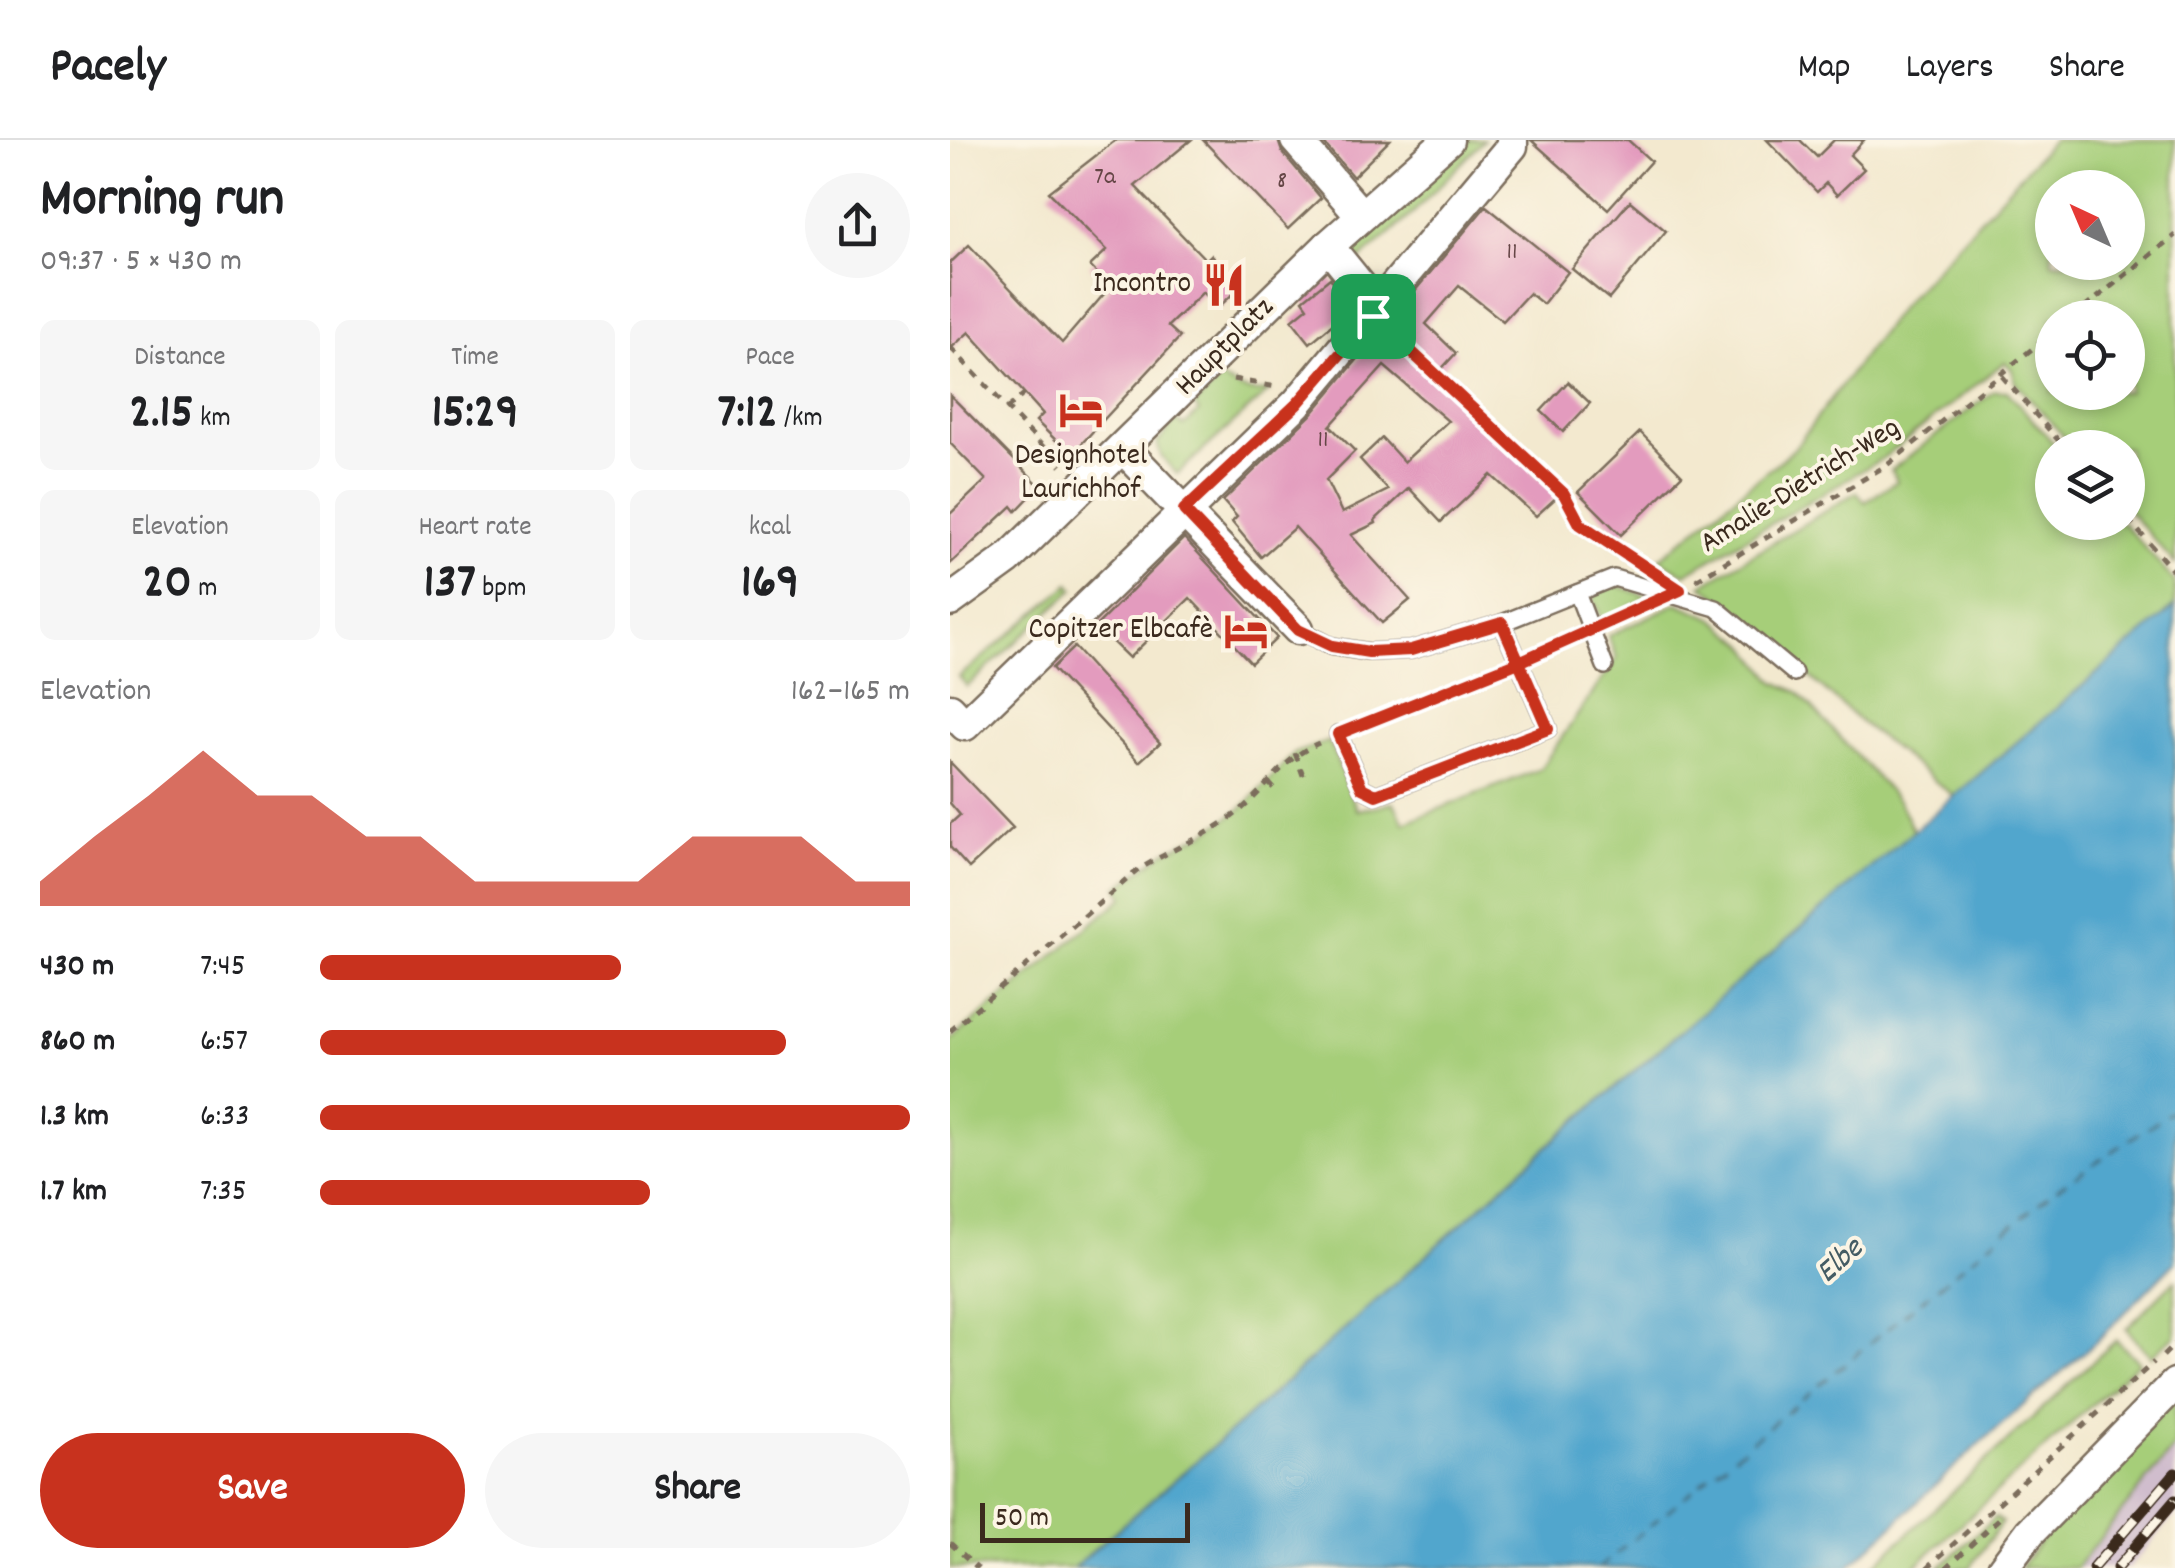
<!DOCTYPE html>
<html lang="en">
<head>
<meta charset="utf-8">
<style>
	:root { --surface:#fff; --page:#f6f6f6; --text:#202124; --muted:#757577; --line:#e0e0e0; --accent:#c8321e }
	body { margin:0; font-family:Dekko,sans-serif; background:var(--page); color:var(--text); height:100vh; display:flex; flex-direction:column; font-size:38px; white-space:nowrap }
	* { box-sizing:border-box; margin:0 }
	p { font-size:32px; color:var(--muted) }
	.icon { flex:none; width:55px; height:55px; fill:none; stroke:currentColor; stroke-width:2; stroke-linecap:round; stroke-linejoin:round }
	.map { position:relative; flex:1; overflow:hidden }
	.side { display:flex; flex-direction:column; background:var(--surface); width:950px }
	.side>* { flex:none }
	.needle { width:65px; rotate:316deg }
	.tools { position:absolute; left:1085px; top:30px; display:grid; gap:20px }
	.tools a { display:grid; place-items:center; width:110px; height:110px; border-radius:50%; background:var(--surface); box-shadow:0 5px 15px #0003; font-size:50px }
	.scale { position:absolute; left:30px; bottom:25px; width:210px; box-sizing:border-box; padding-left:10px; border:5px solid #3b2a1e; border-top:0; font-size:28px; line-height:35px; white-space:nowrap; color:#3b2a1e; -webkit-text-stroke:8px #fcf5e5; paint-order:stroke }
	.pin { position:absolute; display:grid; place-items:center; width:85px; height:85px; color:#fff; margin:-42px; border-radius:20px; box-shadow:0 5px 15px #0006 }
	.round { display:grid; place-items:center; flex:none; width:105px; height:105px; border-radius:52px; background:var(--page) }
	.head { display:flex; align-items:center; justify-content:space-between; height:170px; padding:0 40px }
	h1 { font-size:55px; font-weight:700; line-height:75px }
	.figures { display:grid; grid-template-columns:repeat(3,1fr); gap:15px; height:170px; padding:10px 40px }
	.figures div { display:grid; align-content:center; border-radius:15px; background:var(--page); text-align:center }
	.figures b { font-size:50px; font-weight:700 }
	.figures small { font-size:28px; font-weight:400 }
	.figures p { font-size:28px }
	.chart { height:280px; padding:20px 40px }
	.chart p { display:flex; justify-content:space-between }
	.chart svg { width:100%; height:180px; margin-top:10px; fill:var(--accent); opacity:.7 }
	.cta { display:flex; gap:20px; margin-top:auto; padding:20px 40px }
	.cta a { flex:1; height:115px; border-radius:60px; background:var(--accent); color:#fff; font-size:40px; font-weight:700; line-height:115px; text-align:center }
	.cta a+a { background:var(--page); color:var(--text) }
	ul { padding:0 40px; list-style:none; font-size:32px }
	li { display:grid; grid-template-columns:160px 120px 1fr; align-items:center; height:75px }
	li i { height:25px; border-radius:12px; background:var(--accent) }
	header { display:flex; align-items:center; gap:60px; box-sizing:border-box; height:140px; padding:0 50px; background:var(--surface); border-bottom:2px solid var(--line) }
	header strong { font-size:48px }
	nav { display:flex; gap:55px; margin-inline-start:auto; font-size:35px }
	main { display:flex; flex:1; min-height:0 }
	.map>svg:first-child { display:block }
	.industrial { fill:#d0bdcd }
	.green { fill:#a6ce79; stroke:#707c4c; stroke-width:2.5; fill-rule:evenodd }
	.water { fill:#51a6cd; stroke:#466876; stroke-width:2.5 }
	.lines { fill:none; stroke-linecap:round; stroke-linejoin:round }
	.ferry { stroke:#445c64; stroke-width:2.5; stroke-dasharray:12 10; stroke-linecap:butt }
	.building { fill:#e39bbe; fill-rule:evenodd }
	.lane-casing { stroke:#7b6d5c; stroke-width:20 }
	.street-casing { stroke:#7b6d5c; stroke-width:35 }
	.path { stroke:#7b6d5c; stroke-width:5; stroke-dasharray:8 8; stroke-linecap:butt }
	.lane { stroke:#fff; stroke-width:15 }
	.street { stroke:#fff; stroke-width:30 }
	.rail-casing { stroke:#3b2a1e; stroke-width:11 }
	.rail { stroke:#fcf5e5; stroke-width:8; stroke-dasharray:22; stroke-linecap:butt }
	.route-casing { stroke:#fff; stroke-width:20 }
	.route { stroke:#c8321e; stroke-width:12 }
	.labels { text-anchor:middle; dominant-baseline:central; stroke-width:8; stroke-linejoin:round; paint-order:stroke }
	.number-label { font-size:25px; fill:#654646 }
	.poi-label { font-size:30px; fill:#3b2a1e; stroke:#fcf5e5; text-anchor:end }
	.street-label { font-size:30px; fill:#3b2a1e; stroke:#fcf5e5 }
	.water-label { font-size:32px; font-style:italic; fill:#445c64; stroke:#fcf5e5 }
</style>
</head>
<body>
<header>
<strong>Pacely</strong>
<nav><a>Map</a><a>Layers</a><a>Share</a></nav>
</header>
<main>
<section class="side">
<div class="head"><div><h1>Morning run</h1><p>09:37 · 5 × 430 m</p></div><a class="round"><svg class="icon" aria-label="share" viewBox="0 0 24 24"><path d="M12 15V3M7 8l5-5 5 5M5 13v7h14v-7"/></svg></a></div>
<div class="figures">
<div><p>Distance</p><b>2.15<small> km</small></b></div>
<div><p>Time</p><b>15:29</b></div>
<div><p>Pace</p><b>7:12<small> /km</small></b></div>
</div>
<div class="figures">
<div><p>Elevation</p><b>20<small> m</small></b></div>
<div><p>Heart rate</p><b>137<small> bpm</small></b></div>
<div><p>kcal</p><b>169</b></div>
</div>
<div class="chart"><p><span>Elevation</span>162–165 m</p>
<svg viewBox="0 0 160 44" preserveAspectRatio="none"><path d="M0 44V38L10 27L20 17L30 6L40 17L50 17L60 27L70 27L80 38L90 38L100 38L110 38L120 27L130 27L140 27L150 38L160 38V44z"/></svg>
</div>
<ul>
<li><b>430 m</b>7:45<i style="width:51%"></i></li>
<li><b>860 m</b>6:57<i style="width:79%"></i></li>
<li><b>1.3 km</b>6:33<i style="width:100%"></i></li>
<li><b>1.7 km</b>7:35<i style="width:56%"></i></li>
</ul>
<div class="cta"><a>Save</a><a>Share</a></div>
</section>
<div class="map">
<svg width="1225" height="1428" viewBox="0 0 1225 1428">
	<rect width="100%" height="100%" fill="#fcf5e5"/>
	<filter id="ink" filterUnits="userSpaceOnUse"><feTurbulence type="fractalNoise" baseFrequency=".01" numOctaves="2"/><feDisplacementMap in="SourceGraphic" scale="20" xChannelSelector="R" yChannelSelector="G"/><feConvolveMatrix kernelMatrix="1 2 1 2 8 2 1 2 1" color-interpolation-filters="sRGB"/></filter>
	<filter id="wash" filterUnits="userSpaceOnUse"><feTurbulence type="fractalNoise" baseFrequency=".0048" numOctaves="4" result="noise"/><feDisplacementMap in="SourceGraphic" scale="40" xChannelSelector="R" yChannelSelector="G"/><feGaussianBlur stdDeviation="2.25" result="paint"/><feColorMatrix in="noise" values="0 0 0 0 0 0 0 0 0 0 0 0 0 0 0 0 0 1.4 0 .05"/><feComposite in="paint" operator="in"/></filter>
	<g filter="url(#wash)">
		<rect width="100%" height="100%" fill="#f3e9cf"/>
		<path class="industrial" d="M1225 1306V1376L1179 1428H1126Z"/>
		<g class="green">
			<path d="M520 0H534L458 78 405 124 391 109Z"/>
			<path d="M1103 0H1225V424L1178 370V308L1123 307 1066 243 1062 230 1055 222 933 318 735 434 709 419 844 309 950 167ZM1102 48H1178V122H1102ZM1102 178H1178V252H1102Z"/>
			<path d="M271 239C288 248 301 256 320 250L227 334 211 316 207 303 226 280 234 286 249 272 244 265Z"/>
			<path d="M1044 251H1057L1107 307 1102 308V382L1173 383 1225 442V466L1005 657 907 579 780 465 752 445 907 352 915 362 947 341 941 330Z"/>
			<path d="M659 442 699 457 652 480 640 451Z"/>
			<path d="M120 444 124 449 17 547 9 537Z"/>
			<path d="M727 463 763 478 795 504 825 542 848 552 949 662 964 692 618 988 281 1291 123 1428H0V901L174 757 168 747 216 711 257 692 293 667 345 613 379 601 407 670 444 663 454 683 590 629 667 518 658 496Z"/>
			<path d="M1225 1140V1196L1201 1216 1176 1189Z"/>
			<path d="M1166 1200 1189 1222 963 1428H921Z"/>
			<path d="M1225 1258V1306L1126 1428H1070L1089 1402Z"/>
			<path d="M1045 1377 1052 1382 1020 1428H989Z"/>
		</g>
		<path class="water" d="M1225 466V1122L1148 1200 1026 1307 898 1428H123L281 1291 618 988Z"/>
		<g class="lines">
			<path class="ferry" d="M649 1428 1102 1052 1225 969"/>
		</g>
		<g id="blocks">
			<g class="building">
				<path d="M166 0H241L185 46 256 120 261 115 291 146 268 168 253 152 218 186 230 197 121 315 86 281 93 274 19 192 0 209V123L19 105 112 203 160 147 140 126 157 110 99 52Z"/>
				<path d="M253 0H328L332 12 371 58 338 89Z"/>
				<path d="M371 0H440L403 37Z"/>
				<path d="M581 0H678L701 21 658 69Z"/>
				<path d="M817 0H850L867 17 884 0H914L900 15 914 29 887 55 876 43 867 52Z"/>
				<path d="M680 61 716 91 659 159 622 129Z"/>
				<path d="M536 66 618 132 593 164 579 153 553 181 509 146 476 184 506 213 485 236 608 356 586 376 541 335 491 382 459 348 425 380 426 383 401 395 460 460 432 483 345 387 311 417 282 382 287 377 273 361 361 275ZM434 226 498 281 454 322 432 298 410 319 438 350 392 373 376 340 405 311 380 286Z"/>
				<path d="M380 138 403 167 360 203 342 180 358 167 353 160Z"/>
				<path d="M618 242 640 263 613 292 591 271Z"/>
				<path d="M0 255 90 346 66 371 62 366 0 424V374L36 340 0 303Z"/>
				<path d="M690 292 732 335 671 395 628 352Z"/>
				<path d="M234 398 327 498 301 523 240 458 179 518 146 486Z"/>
				<path d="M124 507 210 603 189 622 102 528Z"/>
				<path d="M0 622 63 688 19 728 0 707V684L10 675 0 663Z"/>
			</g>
		</g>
	</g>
	<g filter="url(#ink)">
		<use href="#blocks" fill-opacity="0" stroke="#7b6d5c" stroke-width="2.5"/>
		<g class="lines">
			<g class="lane-casing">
				<g id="lane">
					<path d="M627 453 655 526"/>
					<path d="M348 489 381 506 419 512 461 510 552 483 664 438 766 468 844 533"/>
					<path d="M388 594 412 648 426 655 598 589 552 483"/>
				</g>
			</g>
			<g class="street-casing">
				<g id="street">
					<path d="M346 0 411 75"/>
					<path d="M378 106 429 169"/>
					<path d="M173 308 348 489"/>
					<path d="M0 461 58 419 378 106 498 0"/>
					<path d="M0 569 15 585 347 263 562 6V0"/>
					<path d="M1053 1428 1080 1392 1225 1244"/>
				</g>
			</g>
			<g class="path">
				<path d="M1122 178 1225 95"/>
				<path d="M443 194 614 353 630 384 685 421"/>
				<path d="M1 208 111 326"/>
				<path d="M1052 236 1115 308"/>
				<path d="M283 239 326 247"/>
				<path d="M57 269 74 254"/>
				<path d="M1178 379 1225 433"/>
				<path d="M746 440 937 325 1102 193"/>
				<path d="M661 483 692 469"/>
				<path d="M588 514 624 499"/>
				<path d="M407 587 550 530"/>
				<path d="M345 613 354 638"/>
				<path d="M318 642 326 651"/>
				<path d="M0 891 187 731C221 708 263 695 294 667 321 643 334 618 369 603"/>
				<path d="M1213 1216 1225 1204"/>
				<path d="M0 1403 28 1428"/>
				<path d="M977 1428 1204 1222"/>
				<path d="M996 1428 1053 1375"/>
			</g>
			<use href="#lane" class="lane"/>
			<use href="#street" class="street"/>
			<g class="rail-casing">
				<g id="rail">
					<path d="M1143 1428 1225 1333"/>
					<path d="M1167 1428 1225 1360"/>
				</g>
			</g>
			<use href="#rail" class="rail"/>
		</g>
	</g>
	<g class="lines" filter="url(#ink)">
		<g class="route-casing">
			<path id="route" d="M423 176 347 264 234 370 348 490 382 506 419 512 461 510 552 483 569 522 388 594 412 648 426 655 598 589 569 522 730 450 630 384 614 354 423 176"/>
		</g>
		<use href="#route" class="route"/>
	</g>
	<defs>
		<g id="restaurant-bare" transform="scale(3.45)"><path d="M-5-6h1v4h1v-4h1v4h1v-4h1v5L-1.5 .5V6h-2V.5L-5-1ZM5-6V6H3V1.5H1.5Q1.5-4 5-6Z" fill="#c8321e" stroke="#fcf5e5" stroke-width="2.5" paint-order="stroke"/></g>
		<g id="hotel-bare" transform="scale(3.45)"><path d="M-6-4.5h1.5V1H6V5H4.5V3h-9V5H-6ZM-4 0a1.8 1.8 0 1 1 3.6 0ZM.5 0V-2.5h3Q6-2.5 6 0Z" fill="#c8321e" stroke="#fcf5e5" stroke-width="2.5" paint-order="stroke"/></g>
	</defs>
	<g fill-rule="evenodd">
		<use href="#restaurant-bare" x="274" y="145"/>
		<use href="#hotel-bare" x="131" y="270"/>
		<use href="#hotel-bare" x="296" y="491"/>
	</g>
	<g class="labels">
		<g class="number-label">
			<text x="155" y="38">7a</text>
			<text x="332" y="42">8</text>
			<text x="562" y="113">11</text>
			<text x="373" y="301">11</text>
		</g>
		<g class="poi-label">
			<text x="241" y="145">Incontro</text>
			<text x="131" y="317" text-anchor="middle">Designhotel<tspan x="131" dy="34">Laurichhof</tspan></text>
			<text x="263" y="491">Copitzer Elbcafè</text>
		</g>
		<g class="street-label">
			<text transform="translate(276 208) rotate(-45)">Hauptplatz</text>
			<text transform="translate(851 347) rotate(-32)">Amalie-Dietrich-Weg</text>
		</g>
		<g class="water-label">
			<text transform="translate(891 1122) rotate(-42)">Elbe</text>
		</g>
	</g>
</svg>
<div class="tools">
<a><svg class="needle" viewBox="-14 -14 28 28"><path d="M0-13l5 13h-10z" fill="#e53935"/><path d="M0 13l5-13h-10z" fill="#757577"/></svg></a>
<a><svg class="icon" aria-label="locate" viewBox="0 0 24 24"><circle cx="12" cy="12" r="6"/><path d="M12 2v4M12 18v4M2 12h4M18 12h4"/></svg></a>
<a><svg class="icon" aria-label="layers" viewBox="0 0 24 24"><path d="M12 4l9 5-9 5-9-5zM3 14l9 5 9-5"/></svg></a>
</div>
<div class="scale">50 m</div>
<div class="pin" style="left:423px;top:176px;background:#1e9e55"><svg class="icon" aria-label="arrive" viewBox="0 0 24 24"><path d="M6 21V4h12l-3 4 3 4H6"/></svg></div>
</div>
</main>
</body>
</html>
